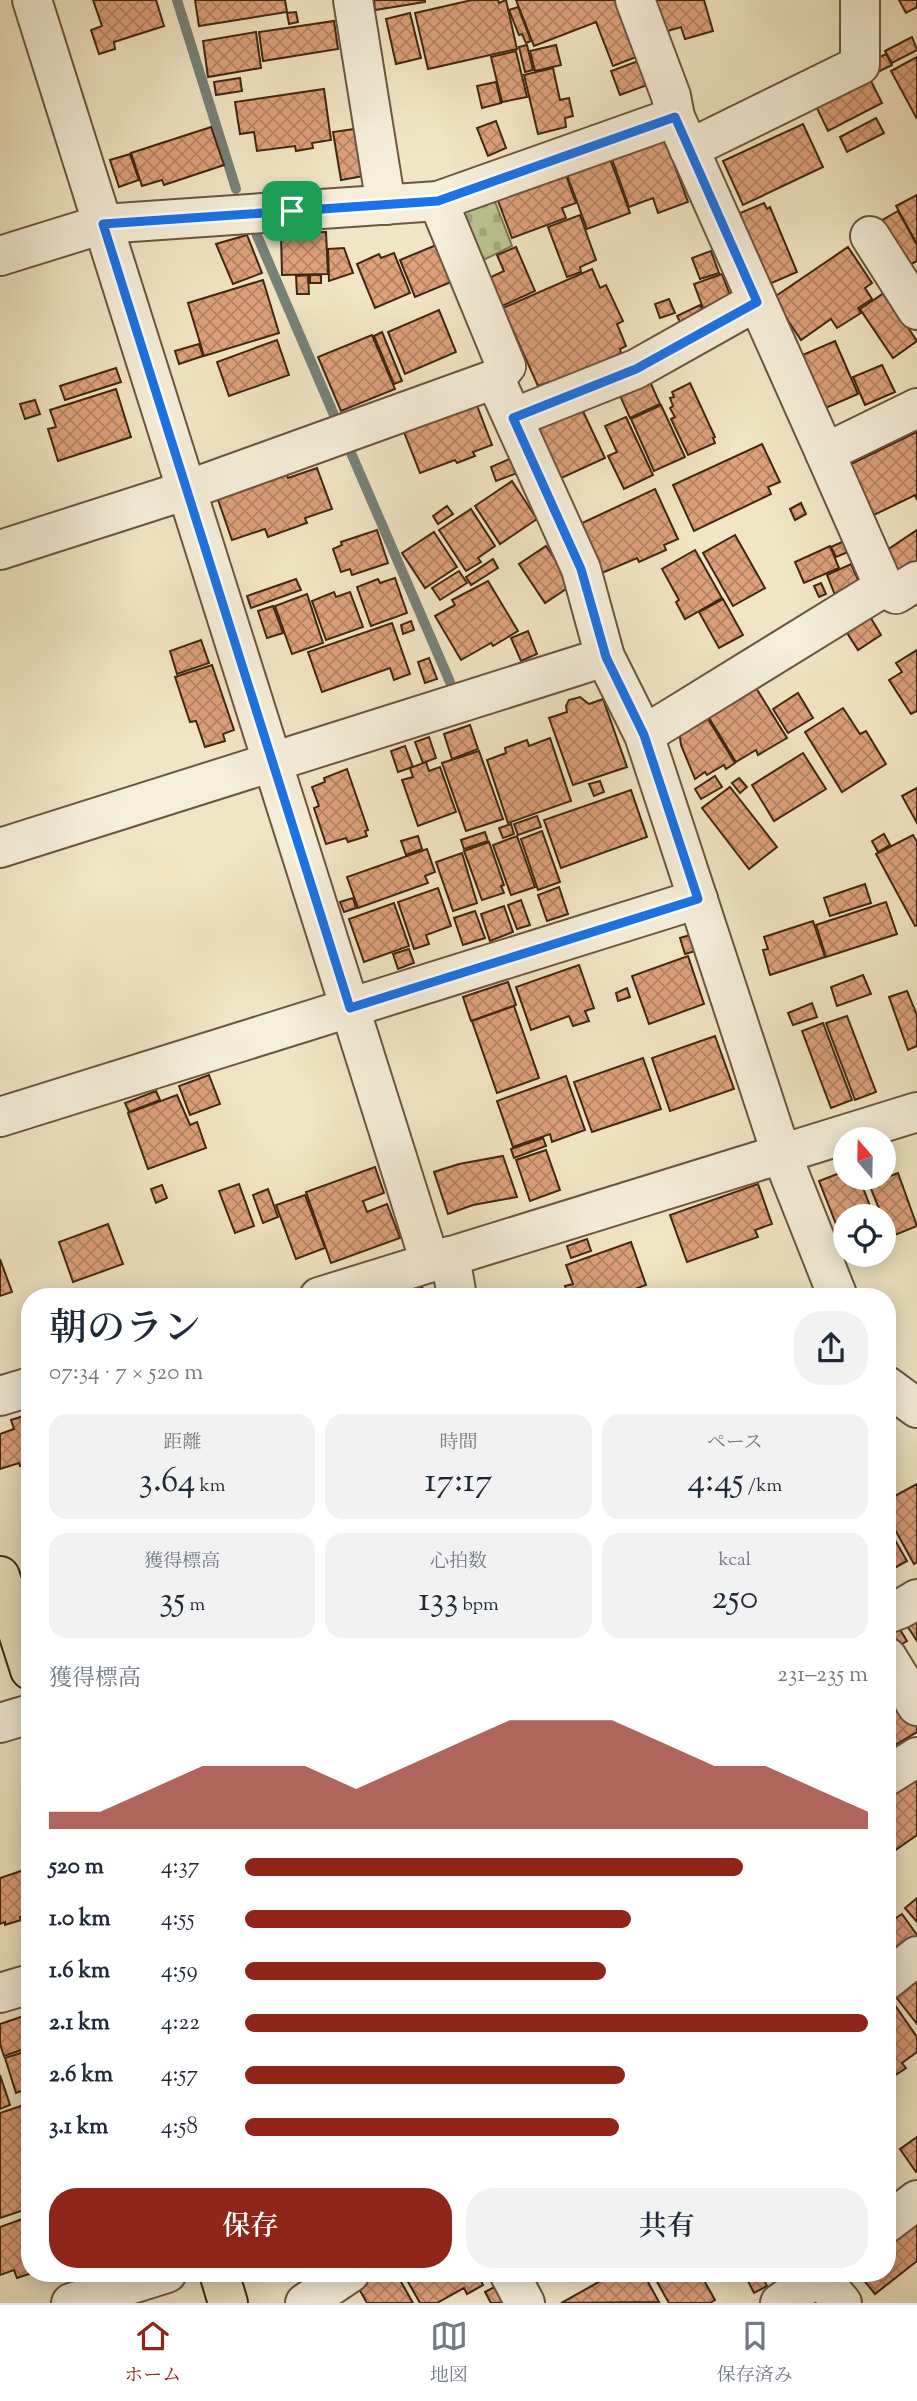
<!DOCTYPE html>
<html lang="ja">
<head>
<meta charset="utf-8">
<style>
	:root { --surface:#fff; --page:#f2f2f3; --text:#1f2937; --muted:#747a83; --line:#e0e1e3; --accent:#8f2418 }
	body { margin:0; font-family:"Sorts Mill Goudy","Noto Serif JP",serif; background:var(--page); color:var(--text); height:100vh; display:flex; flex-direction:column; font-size:26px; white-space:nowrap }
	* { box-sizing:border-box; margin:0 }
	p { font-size:23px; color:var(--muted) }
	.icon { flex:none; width:38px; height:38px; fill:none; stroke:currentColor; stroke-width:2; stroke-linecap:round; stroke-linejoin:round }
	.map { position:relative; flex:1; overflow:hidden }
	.details { position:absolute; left:21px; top:1288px; width:875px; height:994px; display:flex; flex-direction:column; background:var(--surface); border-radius:28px; box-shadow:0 4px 18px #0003 }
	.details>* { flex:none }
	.needle { width:46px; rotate:340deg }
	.buttons { position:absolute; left:833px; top:1127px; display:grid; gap:14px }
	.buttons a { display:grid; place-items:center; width:63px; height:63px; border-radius:50%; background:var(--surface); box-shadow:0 4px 18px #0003; font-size:35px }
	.pin { position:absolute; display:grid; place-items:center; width:60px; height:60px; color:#fff; margin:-30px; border-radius:14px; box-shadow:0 4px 10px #0006 }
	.round { display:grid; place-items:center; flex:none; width:74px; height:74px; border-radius:28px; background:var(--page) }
	.head { display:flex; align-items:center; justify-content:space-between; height:119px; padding:0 28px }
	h1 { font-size:38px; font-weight:600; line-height:52px }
	.metrics { display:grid; grid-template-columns:repeat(3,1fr); gap:10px; height:119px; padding:7px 28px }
	.metrics div { display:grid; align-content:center; border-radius:18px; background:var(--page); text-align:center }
	.metrics b { font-size:35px; font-weight:600 }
	.metrics small { font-size:19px; font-weight:400 }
	.metrics p { font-size:19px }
	.chart { height:196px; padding:14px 28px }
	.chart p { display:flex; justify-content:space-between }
	.chart svg { width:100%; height:126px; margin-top:7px; fill:var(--accent); opacity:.7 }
	.primary-button { display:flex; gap:14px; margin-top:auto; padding:14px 28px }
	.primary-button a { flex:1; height:80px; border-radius:28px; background:var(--accent); color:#fff; font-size:28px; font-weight:600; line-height:80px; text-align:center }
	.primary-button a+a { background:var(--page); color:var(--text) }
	ul { padding:0 28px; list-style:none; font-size:23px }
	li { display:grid; grid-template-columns:112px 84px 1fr; align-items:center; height:52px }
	li i { height:18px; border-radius:9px; background:var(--accent) }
	.tabs { display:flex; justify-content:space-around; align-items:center; height:98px; border-top:2px solid var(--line); background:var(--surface); font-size:19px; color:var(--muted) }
	.tabs a { display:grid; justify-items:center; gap:4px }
	.tabs .active { color:var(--accent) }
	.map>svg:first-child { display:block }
	.cemetery { fill:url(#cemetery-stones); stroke:#7e7652; stroke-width:2 }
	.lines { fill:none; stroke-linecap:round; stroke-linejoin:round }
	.stream { stroke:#778177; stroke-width:10 }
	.building { fill:url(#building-cross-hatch); stroke:#402711; stroke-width:2 }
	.minor-casing { stroke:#6c563e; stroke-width:42 }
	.major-casing { stroke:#402711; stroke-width:42 }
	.minor { stroke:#f5eed9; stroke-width:38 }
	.major { stroke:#f0e5c4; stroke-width:38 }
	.route-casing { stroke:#fff; stroke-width:14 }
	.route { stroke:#1a73e8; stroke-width:9 }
</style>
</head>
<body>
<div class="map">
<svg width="917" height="2303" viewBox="0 0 917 2303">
	<defs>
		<pattern id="cemetery-stones" width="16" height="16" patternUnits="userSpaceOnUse" patternTransform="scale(1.75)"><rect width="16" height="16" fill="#bcc492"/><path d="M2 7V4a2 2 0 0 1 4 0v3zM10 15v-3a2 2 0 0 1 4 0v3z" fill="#a3a87d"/></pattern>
		<pattern id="building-cross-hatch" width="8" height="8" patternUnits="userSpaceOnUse" patternTransform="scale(1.75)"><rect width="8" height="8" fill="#dda17c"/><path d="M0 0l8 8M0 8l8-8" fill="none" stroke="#b58364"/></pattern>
	</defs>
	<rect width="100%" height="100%" fill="#f0e5c4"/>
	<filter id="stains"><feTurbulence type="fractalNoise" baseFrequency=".00286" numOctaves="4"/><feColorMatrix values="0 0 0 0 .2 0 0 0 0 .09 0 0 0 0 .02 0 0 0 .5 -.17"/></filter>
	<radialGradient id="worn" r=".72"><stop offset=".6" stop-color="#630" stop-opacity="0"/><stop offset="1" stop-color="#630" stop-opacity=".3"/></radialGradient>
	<path class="cemetery" d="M492 194 512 246 473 265 458 206Z"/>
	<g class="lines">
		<g class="stream">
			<path d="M177 0 236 189"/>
			<path d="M256 233 337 422"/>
			<path d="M348 446 450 682"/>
		</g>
	</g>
	<g class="building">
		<path d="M93 0H156L164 26 114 42 115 49 99 54 91 30 102 26Z"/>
		<path d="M195 0H285L287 12 199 26Z"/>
		<path d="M374 0H425V2L375 10Z"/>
		<path d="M472 0H498L499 3 506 0 517 49 428 69 415 13Z"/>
		<path d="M516 0H617L639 56 613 66 596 22 534 46Z"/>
		<path d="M652 0H704L713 31 685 39 681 27 661 33Z"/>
		<path d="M899 0H917V7L906 13Z"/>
		<path d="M518 7 531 41 526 43 522 34 519 35 509 10Z"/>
		<path d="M296 12 298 22 289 24 287 13Z"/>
		<path d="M410 13 421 58 396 64 386 19Z"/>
		<path d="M334 21 338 49 263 61 259 32Z"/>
		<path d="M256 32 261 68 208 77 203 41Z"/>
		<path d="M912 37 917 50 892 63 885 51Z"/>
		<path d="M527 45 533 70 525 72 519 47Z"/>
		<path d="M556 45 561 65 535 71 530 51Z"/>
		<path d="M516 51 527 97 502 102 491 57Z"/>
		<path d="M886 54 892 65 880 71 874 60Z"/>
		<path d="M917 57V119L891 71Z"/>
		<path d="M641 60 650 84 620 95 611 71Z"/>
		<path d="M553 68 560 100 569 98 573 116 565 118 566 127 538 134 524 75Z"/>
		<path d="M868 75 882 103 828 131 814 102Z"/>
		<path d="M240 78 242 91 216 95 214 82Z"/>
		<path d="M496 82 501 103 482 108 477 86Z"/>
		<path d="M324 89 331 140 312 143 313 148 296 151 295 146 257 151 254 132 240 134 235 102Z"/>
		<path d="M876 118 884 133 847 152 840 137Z"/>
		<path d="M496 121 506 148 488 156 477 128Z"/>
		<path d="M803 124 823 167 743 205 723 161Z"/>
		<path d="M211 127 224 165 164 185 162 180 142 186 131 153Z"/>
		<path d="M362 128 369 175 341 180 333 132Z"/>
		<path d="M665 139 688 202 658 213 653 198 629 207 612 159Z"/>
		<path d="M130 154 139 180 119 187 110 160Z"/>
		<path d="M610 159 630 213 587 229 567 175Z"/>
		<path d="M565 173 576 203 562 208 566 218 512 238 497 198Z"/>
		<path d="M917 195V244L896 206Z"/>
		<path d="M764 203 767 209 770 207 797 272 767 285 739 220 742 219 740 213Z"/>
		<path d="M898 211 917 245V261L904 268 875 224Z"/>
		<path d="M580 215 596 260 580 267 581 272 567 277 548 227Z"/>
		<path d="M326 232 328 274 282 275 281 233Z"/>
		<path d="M247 235 262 273 233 284 216 244Z"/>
		<path d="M441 243 456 280 415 297 400 260Z"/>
		<path d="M516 247 535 291 502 306 489 278 504 271 497 255Z"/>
		<path d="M848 247 872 283 865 288 872 299 858 308 861 313 837 328 831 319 801 340 773 298Z"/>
		<path d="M344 248 353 273 329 281 328 249Z"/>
		<path d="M711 251 719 273 700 279 692 258Z"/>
		<path d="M394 253 410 293 375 308 357 264 379 254 381 258Z"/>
		<path d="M592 269 600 288 606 285 623 321 617 324 626 346 620 349 621 353 566 378 552 388 549 382 538 386 503 308Z"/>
		<path d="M722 274 731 298 703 308 694 284Z"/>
		<path d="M308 275 309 294H297L296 276Z"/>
		<rect x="310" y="275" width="11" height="8"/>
		<path d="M263 280 279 333 204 356 188 303Z"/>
		<path d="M884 293 917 341 893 358 860 309Z"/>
		<path d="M669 299 675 313 660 318 655 304Z"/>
		<path d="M700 305 706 316 683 328 677 316Z"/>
		<path d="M439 310 456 352 405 374 388 332Z"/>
		<path d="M382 332 402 381 394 384 374 336Z"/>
		<path d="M372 335 395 389 341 411 318 357Z"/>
		<path d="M277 340 289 375 229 396 217 362Z"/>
		<path d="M835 341 858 394 821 410 798 357Z"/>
		<path d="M199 344 203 356 179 364 175 351Z"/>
		<path d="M882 365 895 392 865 405 853 377Z"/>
		<path d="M116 368 121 382 65 400 60 386Z"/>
		<path d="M647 375 660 404 630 418 617 389Z"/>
		<path d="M690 383 715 437 713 438 715 443 688 455 671 419 675 417 670 408 673 406 670 398 674 397 672 392Z"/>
		<path d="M116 389 131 437 58 461 48 429 56 427 50 410Z"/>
		<path d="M35 400 40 414 25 419 20 404Z"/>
		<path d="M476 403 492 445 473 452 475 456 457 463 455 460 420 473 404 432Z"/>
		<path d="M661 405 685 457 654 471 631 419Z"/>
		<path d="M581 407 605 458 557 480 533 429Z"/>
		<path d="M626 417 653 475 624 489 608 456 617 452 605 426Z"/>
		<path d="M917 432V500L915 495 874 515 849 465Z"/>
		<path d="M762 444 780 482 768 487 771 494 694 531 673 485Z"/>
		<path d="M514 457 520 472 496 481 491 467Z"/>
		<path d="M317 468 332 509 305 518 307 523 268 537 265 529 232 540 216 494 285 470 288 478Z"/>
		<path d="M512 481 537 519 500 544 475 506Z"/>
		<path d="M655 489 678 539 664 545 666 550 639 562 637 558 602 573 580 524Z"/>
		<path d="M801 503 806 514 795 520 790 509Z"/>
		<path d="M447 506 453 514 438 524 433 516Z"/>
		<path d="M471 509 495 546 478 558 481 562 466 571 439 530Z"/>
		<path d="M377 530 388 563 352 575 350 569 341 572 333 549 342 545 341 542Z"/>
		<path d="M917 530V567L901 578 884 552Z"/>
		<path d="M434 532 457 567 425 588 402 553Z"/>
		<path d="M735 535 765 588 733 606 703 553Z"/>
		<path d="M844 541 848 552 836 557 831 547Z"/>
		<path d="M546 546 572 585 545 603 519 564Z"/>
		<path d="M830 546 839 568 804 583 795 562Z"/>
		<path d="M695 550 722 598 685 619 676 602 679 600 662 569Z"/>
		<path d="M493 559 498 568 471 585 466 577Z"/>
		<path d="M851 564 860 584 835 595 827 575Z"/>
		<path d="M459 571 467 583 440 600 432 588Z"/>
		<path d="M395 578 407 613 371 626 357 587 378 579 380 583Z"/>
		<path d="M296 579 301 590 251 608 247 596Z"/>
		<path d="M488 581 518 631 493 646 491 643 461 660 435 616 455 605 452 600Z"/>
		<path d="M821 583 826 594 819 597 814 586Z"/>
		<path d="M334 592 336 597 350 592 363 627 326 640 312 601Z"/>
		<path d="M307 594 323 643 292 654 275 606Z"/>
		<path d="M723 599 743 635 719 648 699 612Z"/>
		<path d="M273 606 283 633 267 638 258 611Z"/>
		<path d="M866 610 881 635 858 650 842 625Z"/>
		<path d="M411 621 414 630 403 634 401 625Z"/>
		<path d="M392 623 410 674 394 680 390 668 322 692 308 652Z"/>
		<path d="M528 631 537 654 521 661 511 638Z"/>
		<path d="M201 640 209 663 177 674 170 651Z"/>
		<path d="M917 650V711L911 714 889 680 902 672 896 663Z"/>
		<path d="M429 658 437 679 425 683 418 662Z"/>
		<path d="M212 665 234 730 223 734 225 741 205 747 196 721 190 722 175 677Z"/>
		<path d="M753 683 787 738 758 755 756 750 736 762 706 713Z"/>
		<path d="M798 693 813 718 788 733 773 709Z"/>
		<path d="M580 697 589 704 603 699 627 767 573 785 549 718 567 712 566 706 569 700Z"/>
		<path d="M843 708 860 734 866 731 886 764 842 792 805 732Z"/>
		<path d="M705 714 735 763 726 769 724 765 707 775 705 772 695 779 681 745 679 731Z"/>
		<path d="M470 725 478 749 452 759 444 734Z"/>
		<path d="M429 737 436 758 423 763 415 742Z"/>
		<path d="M550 738 571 801 508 823 487 760 506 753 505 748 527 740 529 746Z"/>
		<path d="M405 746 413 767 398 772 391 751Z"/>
		<path d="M479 751 503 819 466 831 442 763Z"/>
		<path d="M803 753 826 789 774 821 752 785Z"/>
		<path d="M426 762 429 771 440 767 456 812 418 826 402 780 413 777 410 768Z"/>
		<path d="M347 769 368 830 365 831 367 836 348 842 346 838 326 844 314 808 319 806 312 787 325 782 324 778Z"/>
		<path d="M715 776 722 787 701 799 695 789Z"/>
		<path d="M739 778 747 787 740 793 732 783Z"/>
		<path d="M600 781 604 792 594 796 589 784Z"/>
		<path d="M730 787 777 847 749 869 702 808Z"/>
		<path d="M917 788V823L902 796Z"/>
		<path d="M631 790 647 837 561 868 544 820Z"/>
		<path d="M537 816 541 827 518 835 514 824Z"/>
		<path d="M511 824 514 834 503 838 499 828Z"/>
		<path d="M542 831 560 882 538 890 521 839Z"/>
		<path d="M485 832 488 841 464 849 461 840Z"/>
		<path d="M884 834 890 845 878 852 872 841Z"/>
		<path d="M913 835 917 842V925L915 926 876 854Z"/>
		<path d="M418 836 422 849 406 855 401 841Z"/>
		<path d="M517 836 535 887 511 895 493 845Z"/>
		<path d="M489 842 504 885 501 886 504 893 482 900 464 851Z"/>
		<path d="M427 849 435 872 425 876 428 883 358 908 347 877Z"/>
		<path d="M462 853 477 903 453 911 436 862Z"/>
		<path d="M865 884 871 903 830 916 824 898Z"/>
		<path d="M559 887 568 914 547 921 538 895Z"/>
		<path d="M438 888 451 926 426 935 429 944 414 949 398 902Z"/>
		<path d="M353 898 356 908 344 912 340 902Z"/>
		<path d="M521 900 530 925 517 929 508 905Z"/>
		<path d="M886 902 897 934 826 957 816 925Z"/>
		<path d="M394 903 409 946 364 962 349 919Z"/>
		<path d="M504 906 513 932 490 941 481 914Z"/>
		<path d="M475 911 485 938 463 945 454 918Z"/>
		<path d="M813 921 825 957 770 975 763 950 768 949 764 937Z"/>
		<path d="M690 935 695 951 685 954 680 938Z"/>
		<path d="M409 949 414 963 398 969 393 954Z"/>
		<path d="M688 956 704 1004 649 1024 632 976Z"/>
		<path d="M579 965 594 1008 585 1011 589 1021 573 1026 569 1016 531 1030 516 987Z"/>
		<path d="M863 975 871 994 837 1006 831 987Z"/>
		<path d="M508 982 516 1005 471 1021 463 997Z"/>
		<path d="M627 988 630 997 618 1001 616 993Z"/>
		<path d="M907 991 917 1015V1046L908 1050 889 997Z"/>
		<path d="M812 1003 817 1017 793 1025 788 1013Z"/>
		<path d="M514 1006 539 1078 497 1093 472 1021Z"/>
		<path d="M847 1016 876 1092 855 1100 826 1023Z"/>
		<path d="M823 1023 852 1100 831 1108 802 1031Z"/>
		<path d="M715 1036 734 1089 670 1111 652 1058Z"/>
		<path d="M643 1058 661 1109 592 1132 574 1082Z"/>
		<path d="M209 1075 220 1104 190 1115 179 1086Z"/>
		<path d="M566 1076 585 1130 552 1142 550 1134 513 1147 497 1101Z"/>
		<path d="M156 1091 160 1100 129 1112 125 1103Z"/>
		<path d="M177 1095 190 1125 197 1122 206 1148 148 1169 128 1113Z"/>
		<path d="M543 1138 546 1146 514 1158 511 1149Z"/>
		<path d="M546 1150 560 1190 530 1201 516 1160Z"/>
		<path d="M503 1156 517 1197 473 1205 448 1214 434 1172 459 1164Z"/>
		<path d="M375 1167 384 1193 363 1201 367 1212 387 1204 400 1238 331 1263 306 1192Z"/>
		<path d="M845 1171V1178H859L874 1216H845V1238L842 1239 819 1181Z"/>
		<path d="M898 1173 917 1226 890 1237 884 1216H882L869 1184Z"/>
		<path d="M239 1184 254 1226 235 1233 219 1191Z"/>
		<path d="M758 1184 772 1224 755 1230 758 1237 687 1262 670 1215Z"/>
		<path d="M162 1185 167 1198 156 1203 151 1189Z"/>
		<path d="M268 1189 278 1217 263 1223 253 1195Z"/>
		<path d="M305 1195 325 1248 296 1259 276 1205Z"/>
		<path d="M108 1224 123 1264 73 1282 59 1242Z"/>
		<path d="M587 1239 591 1251 571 1258 567 1246Z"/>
		<path d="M631 1242 646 1285 613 1297H568L565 1286 573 1284 566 1265Z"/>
		<path d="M0 1259 12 1292 0 1296Z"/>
		<path d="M422 1287 425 1293 434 1290 436 1297H393Z"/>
		<path d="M30 1414V1463L20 1466 19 1463 0 1469V1434L14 1429 11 1420Z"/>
		<path d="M917 1484V1562L914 1564 887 1515V1500Z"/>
		<path d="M887 1526 907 1561 887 1572Z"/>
		<path d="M917 1613V1641L904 1621Z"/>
		<path d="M894 1620 907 1641 894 1649 887 1639V1625Z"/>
		<path d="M887 1693 917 1723V1732L895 1745 887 1732Z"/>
		<path d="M917 1773V1835L887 1856V1787Z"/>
		<path d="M30 1868V1914L20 1917 21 1920 5 1925V1922L0 1924V1878Z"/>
		<path d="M917 1898V1922L905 1908Z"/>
		<path d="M902 1914 917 1935V1942L887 1963V1924Z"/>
		<path d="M917 1973V2024L892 1992Z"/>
		<path d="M892 2001 917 2037V2052L902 2063 906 2068 891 2078 887 2074V2005Z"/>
		<path d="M30 2014V2047L4 2056 0 2044V2024Z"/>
		<path d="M30 2050V2088L16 2093 5 2058Z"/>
		<path d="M0 2075 10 2105 0 2109Z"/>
		<path d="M30 2103V2208L0 2218V2113Z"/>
		<path d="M917 2137V2171L916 2172 900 2149Z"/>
		<path d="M917 2214V2261L875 2294 858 2273H887V2237Z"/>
		<path d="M25 2218 30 2232V2273H32L17 2278 14 2270 0 2275V2227Z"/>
		<path d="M383 2273H396L413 2303H367L358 2287Z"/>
		<path d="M403 2273H491L480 2279 483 2285 467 2294 464 2288 437 2303H420Z"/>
		<path d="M615 2273H643L659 2302 561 2303Z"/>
		<path d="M652 2273H706L702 2277 715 2300 710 2303H669Z"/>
		<path d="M761 2274 767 2286 754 2293 748 2281Z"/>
		<path d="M500 2284 510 2303H491L485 2292Z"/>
	</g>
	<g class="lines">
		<g class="minor-casing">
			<g id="minor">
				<path d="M32 0 430 1262"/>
				<path d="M353 0 386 205"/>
				<path d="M635 0 671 96 675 117 825 453 917 408"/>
				<path d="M689 149 860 65V0"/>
				<path d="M438 201 506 366 495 379 581 569 605 657 644 735 781 1153 838 1297"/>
				<path d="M870 236 917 310"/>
				<path d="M0 256 103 224 438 201 675 117"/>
				<path d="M513 418 636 369 757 301"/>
				<path d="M0 550 187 490 495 379"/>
				<path d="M884 587 896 594 917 581"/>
				<path d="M644 735 884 587 825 453"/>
				<path d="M0 848 605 657"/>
				<path d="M0 1117 698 899"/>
				<path d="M450 1256 457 1297"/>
				<path d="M319 1297 917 1112"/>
				<path d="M887 1386 917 1408"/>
				<path d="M0 1396 30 1387"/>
				<path d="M887 1614 902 1608 917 1599"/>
				<path d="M887 1657 917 1706"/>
				<path d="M0 1723 30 1714"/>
				<path d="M887 1776 917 1757"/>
				<path d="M887 1980 917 1956"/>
				<path d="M0 1993 30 1984"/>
				<path d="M887 2223 917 2200"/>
				<path d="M509 2273 525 2303"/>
				<path d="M819 2276 842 2303"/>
				<path d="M71 2303 167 2273"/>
				<path d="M305 2303 350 2273"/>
				<path d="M780 2303 823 2273"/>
			</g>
		</g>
		<g class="major-casing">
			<g id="major">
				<path d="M0 1576 30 1670"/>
				<path d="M219 2273 228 2303"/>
			</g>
		</g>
		<use href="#minor" class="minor"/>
		<use href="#major" class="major"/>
	</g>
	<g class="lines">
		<g class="route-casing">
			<path id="route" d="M675 117 757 302 636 369 513 418 581 569 606 657 644 735 698 899 350 1008 103 224 438 201Z"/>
		</g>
		<use href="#route" class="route"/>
	</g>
	<rect width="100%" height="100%" filter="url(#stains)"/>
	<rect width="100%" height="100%" fill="url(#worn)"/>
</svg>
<div class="buttons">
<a><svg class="needle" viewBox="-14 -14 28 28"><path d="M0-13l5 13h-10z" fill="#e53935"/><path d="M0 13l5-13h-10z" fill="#747a83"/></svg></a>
<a><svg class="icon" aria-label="locate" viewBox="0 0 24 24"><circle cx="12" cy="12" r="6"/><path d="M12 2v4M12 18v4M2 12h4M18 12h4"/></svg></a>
</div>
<div class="pin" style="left:292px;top:211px;background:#1e9e55"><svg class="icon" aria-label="arrive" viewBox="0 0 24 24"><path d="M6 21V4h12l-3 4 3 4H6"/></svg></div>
<section class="details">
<div class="head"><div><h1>朝のラン</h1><p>07:34 · 7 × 520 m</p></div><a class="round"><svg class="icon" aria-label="share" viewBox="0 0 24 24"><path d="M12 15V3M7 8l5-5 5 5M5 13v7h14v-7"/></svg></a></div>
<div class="metrics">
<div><p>距離</p><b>3.64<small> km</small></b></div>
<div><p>時間</p><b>17:17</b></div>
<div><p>ペース</p><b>4:45<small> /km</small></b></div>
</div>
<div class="metrics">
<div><p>獲得標高</p><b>35<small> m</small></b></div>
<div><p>心拍数</p><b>133<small> bpm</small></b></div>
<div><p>kcal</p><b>250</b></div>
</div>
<div class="chart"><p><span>獲得標高</span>231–235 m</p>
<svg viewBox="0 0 160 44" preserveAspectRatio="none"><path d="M0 44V38L10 38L20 30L30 22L40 22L50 22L60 30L70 22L80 14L90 6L100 6L110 6L120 14L130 22L140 22L150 30L160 38V44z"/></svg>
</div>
<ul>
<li><b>520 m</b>4:37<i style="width:80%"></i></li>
<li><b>1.0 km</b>4:55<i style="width:62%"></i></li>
<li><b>1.6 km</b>4:59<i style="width:58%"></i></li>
<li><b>2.1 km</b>4:22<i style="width:100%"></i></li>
<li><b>2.6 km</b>4:57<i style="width:61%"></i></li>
<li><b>3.1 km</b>4:58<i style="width:60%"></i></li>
</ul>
<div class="primary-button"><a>保存</a><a>共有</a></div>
</section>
</div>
<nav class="tabs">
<a class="active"><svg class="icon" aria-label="home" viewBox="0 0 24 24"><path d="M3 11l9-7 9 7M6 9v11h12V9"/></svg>ホーム</a>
<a><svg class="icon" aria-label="map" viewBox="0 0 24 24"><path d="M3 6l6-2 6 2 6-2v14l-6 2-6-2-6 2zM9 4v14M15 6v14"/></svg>地図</a>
<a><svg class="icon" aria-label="saved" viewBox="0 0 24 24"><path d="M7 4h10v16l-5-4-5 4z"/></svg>保存済み</a>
</nav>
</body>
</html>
